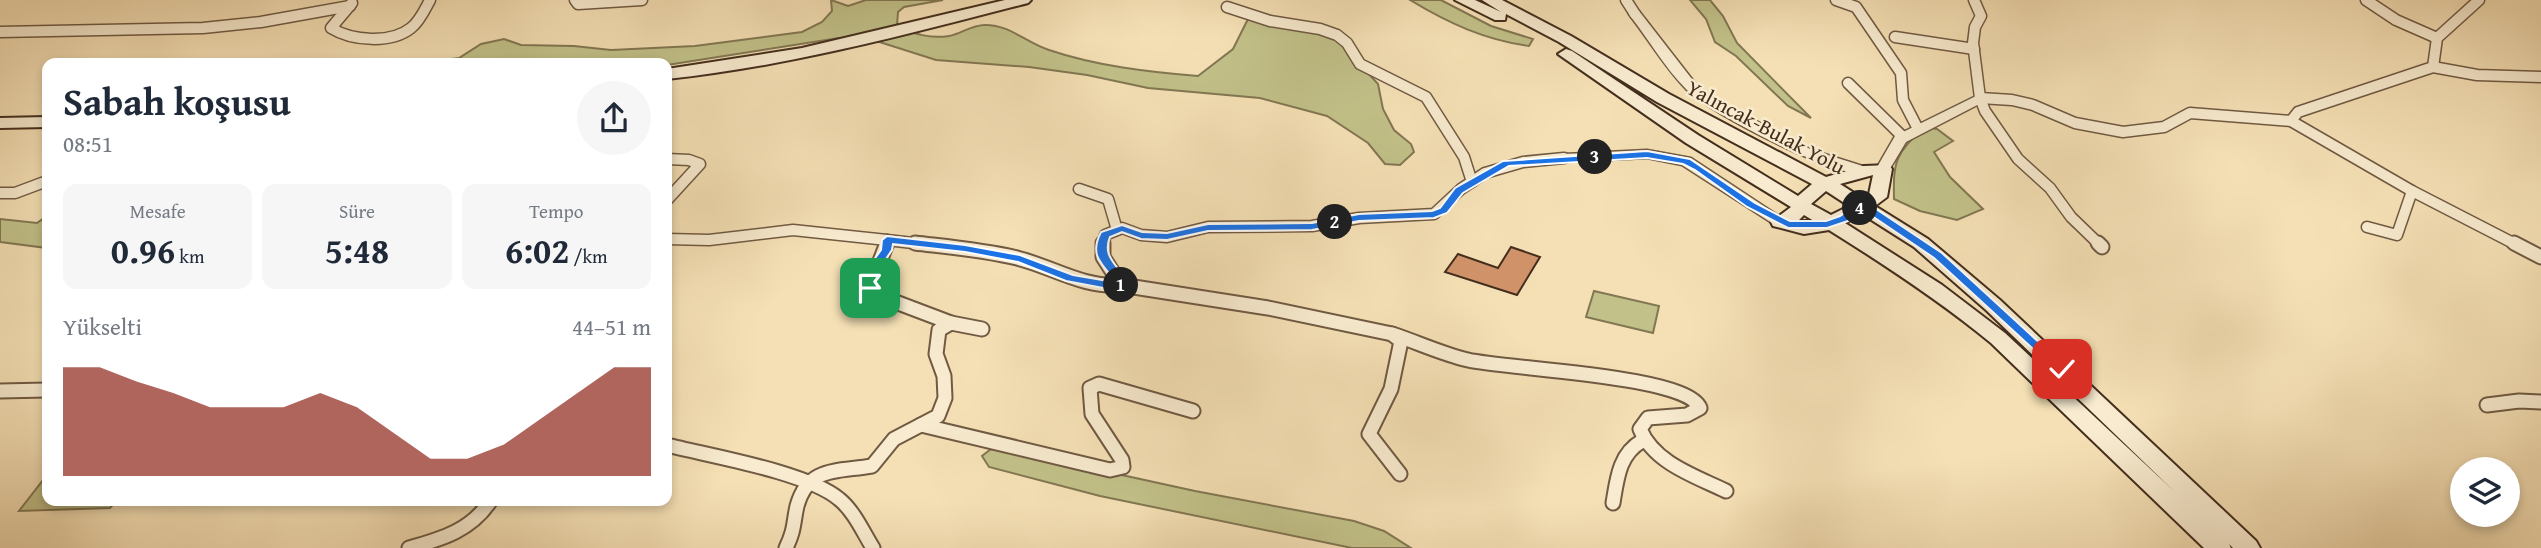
<!DOCTYPE html>
<html lang="tr">
<head>
<meta charset="utf-8">
<style>
	:root { --surface:#fff; --page:#f6f6f7; --text:#1f2937; --muted:#747a83; --accent:#8f2418 }
	body { margin:0; font-family:"Gentium Book Plus",serif; background:var(--page); color:var(--text); height:100vh; display:flex; flex-direction:column; font-size:26px; white-space:nowrap }
	* { box-sizing:border-box; margin:0 }
	p { font-size:23px; color:var(--muted) }
	.icon { flex:none; width:38px; height:38px; fill:none; stroke:currentColor; stroke-width:2; stroke-linecap:round; stroke-linejoin:round }
	.map { position:relative; flex:1; overflow:hidden }
	.panel { position:absolute; left:42px; top:58px; width:630px; height:448px; display:flex; flex-direction:column; background:var(--surface); border-radius:14px; box-shadow:0 4px 10px #0003 }
	.panel>* { flex:none }
	.buttons { position:absolute; left:2450px; top:457px; display:grid; gap:14px }
	.buttons a { display:grid; place-items:center; width:70px; height:70px; border-radius:50%; background:var(--surface); box-shadow:0 4px 10px #0003; font-size:35px }
	.pin { position:absolute; display:grid; place-items:center; width:60px; height:60px; color:#fff; margin:-30px; border-radius:14px; box-shadow:0 4px 10px #0006 }
	.km { position:absolute; width:35px; height:35px; margin:-18px; border-radius:50%; background:#222; color:#fff; font-size:19px; line-height:35px; text-align:center }
	.round { display:grid; place-items:center; flex:none; width:74px; height:74px; border-radius:37px; background:var(--page) }
	.headline { display:flex; align-items:center; justify-content:space-between; height:119px; padding:0 21px }
	h1 { font-size:38px; font-weight:800; line-height:52px }
	.stats { display:grid; grid-template-columns:repeat(3,1fr); gap:10px; height:119px; padding:7px 21px }
	.stats div { display:grid; align-content:center; border-radius:14px; background:var(--page); text-align:center }
	.stats b { font-size:35px; font-weight:800 }
	.stats small { font-size:19px; font-weight:400 }
	.stats p { font-size:19px }
	.chart { height:196px; padding:14px 21px }
	.chart p { display:flex; justify-content:space-between }
	.chart svg { width:100%; height:126px; margin-top:7px; fill:var(--accent); opacity:.7 }
	.map>svg:first-child { display:block }
	.green { fill:#c2c189; stroke:#827753; stroke-width:2 }
	.building { fill:#d1936a; stroke:#432d1d; stroke-width:2 }
	.lines { fill:none; stroke-linecap:round; stroke-linejoin:round }
	.minor-far1-casing { stroke:#705a43; stroke-width:13 }
	.minor-casing { stroke:#705a43; stroke-width:17 }
	.tertiary-casing { stroke:#705a43; stroke-width:3 }
	.secondary-casing { stroke:#432d1d; stroke-width:4 }
	.minor-far1 { stroke:#f8ebcf; stroke-width:10 }
	.minor { stroke:#f8ebcf; stroke-width:13 }
	.tertiary { fill:#f8ebcf; fill-rule:evenodd }
	.secondary { fill:#f8ebcf; fill-rule:evenodd }
	.route { fill:#1a73e8; stroke:#fff; stroke-width:2 }
	.labels { text-anchor:middle; dominant-baseline:central; stroke-width:5; stroke-linejoin:round; paint-order:stroke }
	.street-label { font-size:21px; fill:#432d1d; stroke:#f8ebcf }
</style>
</head>
<body>
<div class="map">
<svg width="2541" height="548" viewBox="0 0 2541 548">
	<rect width="100%" height="100%" fill="#f5e0b5"/>
	<filter id="stains"><feTurbulence type="fractalNoise" baseFrequency=".00286" numOctaves="4"/><feColorMatrix values="0 0 0 0 .2 0 0 0 0 .09 0 0 0 0 .02 0 0 0 .5 -.17"/></filter>
	<radialGradient id="worn" r=".72"><stop offset=".6" stop-color="#630" stop-opacity="0"/><stop offset="1" stop-color="#630" stop-opacity=".3"/></radialGradient>
	<g class="green">
		<path d="M831 0 848 6 866 0H943L904 7 898 12 897 26C914 34 930 39 949 36 961 34 971 25 985 25 1011 25 1026 43 1049 50 1096 66 1149 72 1198 76L1233 49 1248 19 1335 37 1378 84 1383 109 1394 130 1411 144 1414 152 1400 165 1385 164 1368 143 1327 116 1260 98 1148 88 1087 75 1029 67 936 60 867 38H839L667 65 422 63 459 58 481 44 504 39 521 45 574 46 611 50 695 46 802 32 822 22 832 11Z"/>
		<path d="M1410 0H1441L1491 26 1533 39 1529 46C1485 40 1448 23 1410 0Z"/>
		<path d="M1690 0H1710L1723 16 1737 43 1811 118 1788 106 1736 56 1715 42 1706 19Z"/>
		<path d="M1925 127 1937 129 1953 141 1934 152 1950 177 1983 209 1957 220 1920 211 1894 199C1893 160 1896 153 1925 127Z"/>
		<path d="M47 216V248L0 242V219L37 223Z"/>
		<path d="M1594 291 1659 306 1653 333 1586 317Z"/>
		<path d="M991 449 1012 451 1195 491 1354 521 1384 531 1411 548H1352L1100 496 989 467 982 456Z"/>
		<path d="M47 475V500L116 501 110 508 19 511Z"/>
	</g>
	<path class="building" d="M1511 247 1540 257 1517 295 1445 272 1458 254 1498 268Z"/>
	<g class="lines">
		<g class="minor-far1-casing">
			<g id="minor-far1">
				<path d="M575 0 578 4 642 0"/>
				<path d="M1626 0 1635 14"/>
				<path d="M1836 0 1856 7 1901 73 1903 100 1918 129"/>
				<path d="M1974 0 1981 16 1975 27 1973 43 1980 98 1985 111 2018 159 2050 188 2071 217 2100 245"/>
				<path d="M2366 0 2396 20 2437 38"/>
				<path d="M352 3 331 28C352 41 391 44 411 28 420 21 425 9 430 0"/>
				<path d="M1227 7 1270 21 1320 29 1337 35 1347 43 1360 64 1426 97 1464 157 1472 182"/>
				<path d="M0 32 203 28 261 22 350 6"/>
				<path d="M1895 37 1974 49"/>
				<path d="M2433 67 2477 75 2541 77"/>
				<path d="M1848 83 1903 137"/>
				<path d="M1980 98 2012 100 2033 105 2075 123 2123 132 2164 127 2190 113 2291 121 2412 191 2517 245"/>
				<path d="M2291 121 2298 112 2433 67 2437 38 2479 0"/>
				<path d="M667 159 689 160 700 164 667 200"/>
				<path d="M1079 189 1108 199 1117 230"/>
				<path d="M0 193H15L47 181"/>
				<path d="M2367 227 2397 235 2412 191"/>
				<path d="M667 239 709 240 793 230 887 240 886 245"/>
				<path d="M887 240 930 245"/>
				<path d="M1102 245 1105 235 1122 228 1141 235 1167 237 1208 227 1312 226 1359 218 1434 214 1461 189 1485 173 1523 162 1564 158"/>
			</g>
		</g>
		<g class="minor-casing">
			<g id="minor">
				<path d="M887 243 870 287 885 298 951 323"/>
				<path d="M915 243C949 247 984 250 1017 258 1053 267 1083 288 1121 285L1103 257V243"/>
				<path d="M2098 243 2102 247"/>
				<path d="M2514 243 2541 257"/>
				<path d="M1121 285 1268 308 1392 334 1401 341 1391 389 1369 434 1400 474"/>
				<path d="M1392 334C1417 342 1442 354 1468 360 1506 369 1687 375 1700 408L1687 415 1648 418 1640 429C1654 463 1695 476 1726 491"/>
				<path d="M0 391 47 390"/>
				<path d="M2487 405 2519 401 2541 402"/>
				<path d="M921 425 1110 470 1123 467 1122 460 1092 414 1090 388 1099 384 1193 411"/>
				<path d="M667 445C710 456 807 472 839 499 854 511 863 532 873 548"/>
				<path d="M1613 503C1617 479 1619 454 1642 441"/>
				<path d="M409 548C442 539 472 530 491 500"/>
				<path d="M786 548C795 529 793 524 797 506 808 466 837 472 872 466L894 439 938 416 945 398 944 376 936 354 939 330 951 323 982 329"/>
			</g>
		</g>
		<g class="tertiary-casing">
			<g id="tertiary">
				<path d="M1635 10 1639 11 1695 83 1712 98 1812 150 1869 168 1871 171 1869 174C1841 181 1707 112 1686 89 1665 68 1649 40 1631 17L1629 14Z"/>
				<path d="M1980 94 1985 95 1987 98 1985 101 1906 142 1888 172H1878L1876 169 1895 136Z"/>
				<path d="M1647 150 1691 158 1788 222 1780 227 1775 225 1682 165 1647 158 1564 162 1557 158 1564 154Z"/>
			</g>
		</g>
		<g class="secondary-casing">
			<g id="secondary">
				<path d="M1005 0H1031L1028 3C909 34 790 66 667 79V69L802 48Z"/>
				<path d="M1455 0H1475L1501 12 1482 0H1502L1571 36 1669 94 1826 177 1864 166 1889 165 1892 169 1887 197 1875 206 1928 239 2000 300 2256 541 2260 548H2233L2229 544 2231 548H2204L1991 343C1940 301 1885 265 1829 230L1804 234 1773 226 1771 222 1791 207 1686 143 1558 54 1566 49 1572 51 1698 135 1798 196 1812 184 1657 102 1559 42 1506 14 1505 20H1495ZM1873 175 1869 194 1862 198 1840 184ZM1826 191 1849 206 1831 215 1811 204ZM1862 214 1914 247 1986 310 2175 492 2005 333 1942 285 1845 223ZM1804 215 1814 221H1798Z"/>
				<path d="M47 117V127L0 128V118Z"/>
			</g>
		</g>
		<use href="#minor-far1" class="minor-far1"/>
		<use href="#minor" class="minor"/>
		<use href="#tertiary" class="tertiary"/>
		<use href="#secondary" class="secondary"/>
	</g>
	<path class="route" d="M1647 151 1690 159 1755 203 1790 221H1826L1840 216 1859 203H1867L1942 253 2068 369 2066 372H2058L1934 258 1863 210 1848 221 1827 228H1788L1747 207 1695 170 1683 164 1647 158 1509 166 1463 193 1447 213 1434 218 1359 221 1312 230 1208 231 1167 240 1141 239 1122 232 1110 237C1101 259 1121 265 1127 285L1114 290 1066 281 1018 262 965 252 893 244 892 250 882 265 874 290H866L864 288 870 265 881 250 882 240 887 236 965 245 1020 255 1073 275 1114 282 1113 278C1099 262 1090 253 1101 232L1122 225 1142 232 1167 233 1208 224 1312 223 1359 214 1432 211 1440 208 1455 188 1503 161Z"/>
	<g class="labels">
		<g class="street-label">
			<text transform="translate(1766 127) rotate(28)">Yalıncak-Bulak Yolu</text>
		</g>
	</g>
	<rect width="100%" height="100%" filter="url(#stains)"/>
	<rect width="100%" height="100%" fill="url(#worn)"/>
</svg>
<div class="buttons">
<a><svg class="icon" aria-label="layers" viewBox="0 0 24 24"><path d="M12 4l9 5-9 5-9-5zM3 14l9 5 9-5"/></svg></a>
</div>
<div class="pin" style="left:870px;top:288px;background:#1e9e55"><svg class="icon" aria-label="arrive" viewBox="0 0 24 24"><path d="M6 21V4h12l-3 4 3 4H6"/></svg></div>
<div class="pin" style="left:2062px;top:369px;background:#d93025"><svg class="icon" aria-label="check" viewBox="0 0 24 24"><path d="M5 12l5 5 9-10"/></svg></div>
<b class="km" style="left:1121px;top:285px">1</b>
<b class="km" style="left:1335px;top:222px">2</b>
<b class="km" style="left:1595px;top:157px">3</b>
<b class="km" style="left:1860px;top:208px">4</b>
<section class="panel">
<div class="headline"><div><h1>Sabah koşusu</h1><p>08:51</p></div><a class="round"><svg class="icon" aria-label="share" viewBox="0 0 24 24"><path d="M12 15V3M7 8l5-5 5 5M5 13v7h14v-7"/></svg></a></div>
<div class="stats">
<div><p>Mesafe</p><b>0.96<small> km</small></b></div>
<div><p>Süre</p><b>5:48</b></div>
<div><p>Tempo</p><b>6:02<small> /km</small></b></div>
</div>
<div class="chart"><p><span>Yükselti</span>44–51 m</p>
<svg viewBox="0 0 160 44" preserveAspectRatio="none"><path d="M0 44V6L10 6L20 11L30 15L40 20L50 20L60 20L70 15L80 20L90 29L100 38L110 38L120 33L130 24L140 15L150 6L160 6V44z"/></svg>
</div>
</section>
</div>
</body>
</html>
